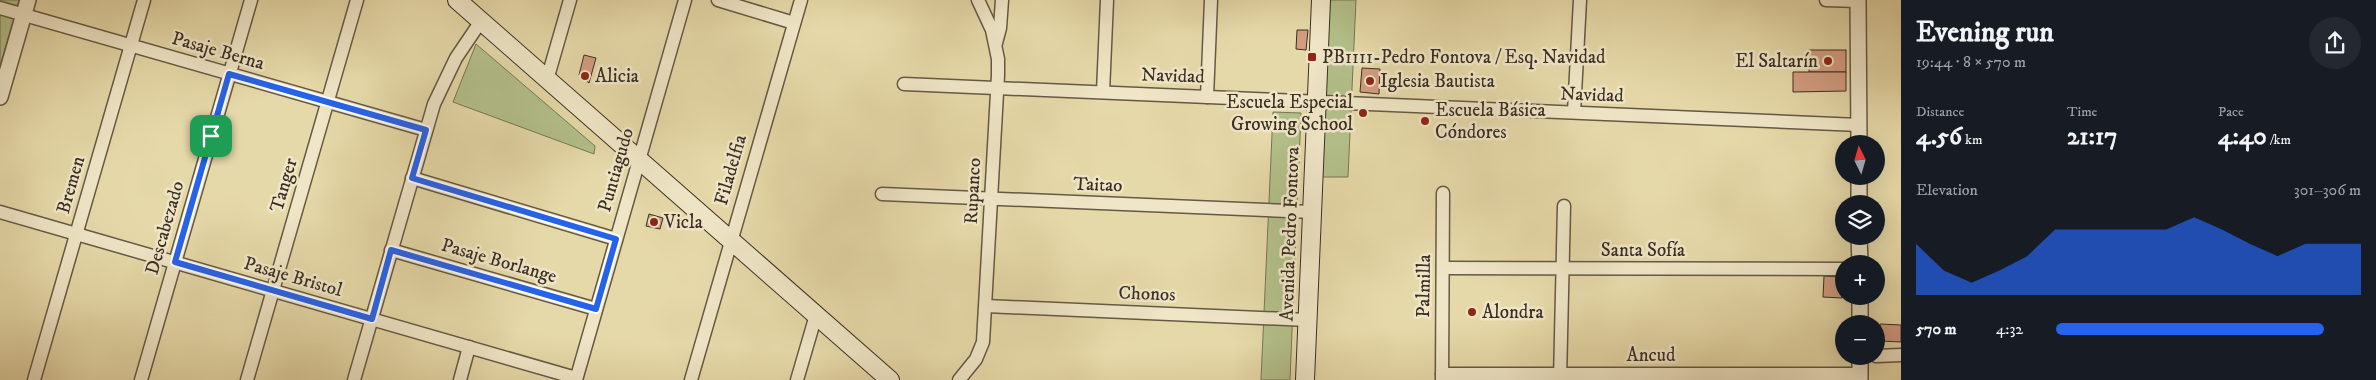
<!DOCTYPE html>
<html lang="en">
<head>
<meta charset="utf-8">
<style>
	:root { --surface:#171b24; --page:#242831; --text:#f1f3f6; --muted:#9ea1a6; --accent:#2563eb }
	body { margin:0; font-family:"IM FELL DW Pica",serif; background:var(--page); color:var(--text); height:100vh; display:flex; flex-direction:column; font-size:19px; white-space:nowrap }
	* { box-sizing:border-box; margin:0 }
	p { font-size:16px; color:var(--muted) }
	.icon { flex:none; width:28px; height:28px; fill:none; stroke:currentColor; stroke-width:2; stroke-linecap:round; stroke-linejoin:round }
	.map { position:relative; flex:1; overflow:hidden }
	.sheet { display:flex; flex-direction:column; background:var(--surface); width:475px }
	.sheet>* { flex:none }
	.needle { width:32px; rotate:355deg }
	.tools { position:absolute; left:1835px; top:135px; display:grid; gap:10px }
	.tools a { display:grid; place-items:center; width:50px; height:50px; border-radius:50%; background:var(--surface); box-shadow:0 5px 20px #0002; font-size:25px }
	.pin { position:absolute; display:grid; place-items:center; width:42px; height:42px; color:#fff; margin:-21px; border-radius:10px; box-shadow:0 2px 8px #0006 }
	.round { display:grid; place-items:center; flex:none; width:52px; height:52px; border-radius:26px; background:var(--page) }
	.head { display:flex; align-items:center; justify-content:space-between; height:85px; padding:0 15px }
	h1 { font-size:28px; font-weight:800; line-height:38px }
	.figures { display:grid; grid-template-columns:repeat(3,1fr); gap:8px; height:85px; padding:5px 15px }
	.figures div { display:grid; align-content:center }
	.figures b { font-size:25px; font-weight:800 }
	.figures small { font-size:14px; font-weight:400 }
	.figures p { font-size:14px }
	.chart { height:140px; padding:10px 15px }
	.chart p { display:flex; justify-content:space-between }
	.chart svg { width:100%; height:90px; margin-top:5px; fill:var(--accent); opacity:.7 }
	ul { padding:0 15px; list-style:none; font-size:16px }
	li { display:grid; grid-template-columns:80px 60px 1fr; align-items:center; height:38px }
	li i { height:12px; border-radius:6px; background:var(--accent) }
	main { display:flex; flex:1; min-height:0 }
	.map>svg:first-child { display:block }
	.green { fill:#b3c08a; stroke:#767756 }
	.building { fill:#d39d82; stroke:#3a2e23 }
	.lines { fill:none; stroke-linecap:round; stroke-linejoin:round }
	.minor-casing { stroke:#655944; stroke-width:15 }
	.tertiary-casing { stroke:#655944; stroke-width:18 }
	.secondary-casing { stroke:#3a2e23; stroke-width:20 }
	.minor { stroke:#efe6c7; stroke-width:12 }
	.tertiary { stroke:#efe6c7; stroke-width:15 }
	.secondary { stroke:#efe6c7; stroke-width:18 }
	.route-casing { stroke:#fff; stroke-width:10 }
	.route { stroke:#2563eb; stroke-width:6 }
	.poi-dot { fill:#8f2418; stroke:#efe6c7; stroke-width:2 }
	.labels { text-anchor:middle; dominant-baseline:central; stroke-width:5; stroke-linejoin:round; paint-order:stroke }
	.street-label { font-size:19px; fill:#3a2e23; stroke:#efe6c7 }
	.poi-label { font-size:19px; fill:#3a2e23; stroke:#efe6c7; text-anchor:start }
</style>
</head>
<body>
<main>
<div class="map">
<svg width="1901" height="380" viewBox="0 0 1901 380">
	<rect width="100%" height="100%" fill="#e6d9a9"/>
	<filter id="stains"><feTurbulence type="fractalNoise" baseFrequency=".004" numOctaves="4"/><feColorMatrix values="0 0 0 0 .2 0 0 0 0 .09 0 0 0 0 .02 0 0 0 .5 -.17"/></filter>
	<radialGradient id="worn" r=".72"><stop offset=".6" stop-color="#630" stop-opacity="0"/><stop offset="1" stop-color="#630" stop-opacity=".3"/></radialGradient>
	<g class="green">
		<path d="M0 0H19L0 66Z"/>
		<path d="M1329 0H1356L1348 177H1321Z"/>
		<path d="M476 44 595 146 594 154 453 102Z"/>
		<path d="M1273 112 1301 113 1290 380H1261Z"/>
	</g>
	<g class="building">
		<path d="M1297 30H1308L1306 50 1296 49Z"/>
		<rect x="1809" y="50" width="37" height="22"/>
		<path d="M584 55 596 58 589 83 579 75Z"/>
		<path d="M1362 68 1380 69 1379 94 1360 92Z"/>
		<path d="M1793 72H1846V91L1793 92Z"/>
		<path d="M649 214 663 218 660 229 646 226Z"/>
		<path d="M1824 276 1838 277 1843 283 1842 298 1823 297Z"/>
		<path d="M1880 324 1901 325V342L1880 341Z"/>
	</g>
	<g class="lines">
		<g class="minor-casing">
			<g id="minor">
				<path d="M718 0 794 23"/>
				<path d="M1826 0 1858 1"/>
				<path d="M0 8 426 130"/>
				<path d="M996 43 1000 28 1002 0"/>
				<path d="M547 80 570 0"/>
				<path d="M904 84 1859 125"/>
				<path d="M1103 92 1107 0"/>
				<path d="M1207 97 1211 0"/>
				<path d="M1574 112 1580 0"/>
				<path d="M412 178 616 239"/>
				<path d="M882 194 1312 212"/>
				<path d="M0 212 576 378"/>
				<path d="M391 250 596 309"/>
				<path d="M1443 268 1844 269"/>
				<path d="M986 306 1308 320"/>
				<path d="M1876 356 1901 355"/>
				<path d="M1442 374H1860"/>
				<path d="M34 380 144 0"/>
				<path d="M141 380 251 0"/>
				<path d="M247 380 357 0"/>
				<path d="M354 380 434 104 456 58 481 21"/>
				<path d="M460 380 469 347"/>
				<path d="M576 380 685 0"/>
				<path d="M691 380 801 0"/>
				<path d="M797 380 816 315"/>
				<path d="M959 380 976 359 983 342 998 75V59L992 30 978 0"/>
				<path d="M1442 380 1443 193"/>
				<path d="M1560 380 1564 206"/>
			</g>
		</g>
		<g class="tertiary-casing">
			<g id="tertiary">
				<path d="M1858 0 1859 144"/>
				<path d="M0 97 28 0"/>
				<path d="M1859 176V204"/>
				<path d="M1859 236 1860 264"/>
				<path d="M1860 296V324"/>
				<path d="M1860 356V380"/>
			</g>
		</g>
		<g class="secondary-casing">
			<g id="secondary">
				<path d="M457 0 890 380"/>
				<path d="M1305 380 1321 0"/>
			</g>
		</g>
		<use href="#minor" class="minor"/>
		<use href="#tertiary" class="tertiary"/>
		<use href="#secondary" class="secondary"/>
	</g>
	<g class="lines">
		<g class="route-casing">
			<path id="route" d="M229 74 426 130 412 178 616 239 596 309 391 250 372 319 175 262Z"/>
		</g>
		<use href="#route" class="route"/>
	</g>
	<g class="poi-dot">
		<rect x="1307" y="52" width="10" height="10" rx="2.5"/>
		<circle cx="1828" cy="61" r="5"/>
		<circle cx="585" cy="76" r="5"/>
		<circle cx="1370" cy="81" r="5"/>
		<circle cx="1363" cy="113" r="5"/>
		<circle cx="1425" cy="121" r="5"/>
		<circle cx="654" cy="222" r="5"/>
		<circle cx="1472" cy="312" r="5"/>
	</g>
	<g class="labels">
		<g class="street-label">
			<text transform="translate(218 51) rotate(16)">Pasaje Berna</text>
			<text transform="translate(1173 76) rotate(2)">Navidad</text>
			<text transform="translate(1592 95) rotate(2)">Navidad</text>
			<text transform="translate(616 170) rotate(-74)">Puntiagudo</text>
			<text transform="translate(731 170) rotate(-74)">Filadelfia</text>
			<text transform="translate(71 185) rotate(-74)">Bremen</text>
			<text transform="translate(284 185) rotate(-74)">Tanger</text>
			<text transform="translate(1098 185) rotate(2)">Taitao</text>
			<text transform="translate(973 191) rotate(-87)">Rupanco</text>
			<text transform="translate(165 228) rotate(-74)">Descabezado</text>
			<text transform="translate(1290 234) rotate(-88)">Avenida Pedro Fontova</text>
			<text x="1643" y="250">Santa Sofía</text>
			<text transform="translate(499 261) rotate(16)">Pasaje Borlange</text>
			<text transform="translate(293 277) rotate(16)">Pasaje Bristol</text>
			<text transform="translate(1424 286) rotate(-89)">Palmilla</text>
			<text transform="translate(1147 294) rotate(2)">Chonos</text>
			<text x="1651" y="355">Ancud</text>
		</g>
		<g class="poi-label">
			<text x="1322" y="57">PB1111-Pedro Fontova / Esq. Navidad</text>
			<text x="1818" y="61" text-anchor="end">El Saltarín</text>
			<text x="595" y="76">Alicia</text>
			<text x="1380" y="81">Iglesia Bautista</text>
			<text x="1353" y="102" text-anchor="end">Escuela Especial<tspan x="1353" dy="22">Growing School</tspan></text>
			<text x="1435" y="110">Escuela Básica<tspan x="1435" dy="22">Cóndores</tspan></text>
			<text x="664" y="222">Vicla</text>
			<text x="1482" y="312">Alondra</text>
		</g>
	</g>
	<rect width="100%" height="100%" filter="url(#stains)"/>
	<rect width="100%" height="100%" fill="url(#worn)"/>
</svg>
<div class="tools">
<a><svg class="needle" viewBox="-14 -14 28 28"><path d="M0-13l5 13h-10z" fill="#e53935"/><path d="M0 13l5-13h-10z" fill="#9ea1a6"/></svg></a>
<a><svg class="icon" aria-label="layers" viewBox="0 0 24 24"><path d="M12 4l9 5-9 5-9-5zM3 14l9 5 9-5"/></svg></a>
<a>+</a>
<a>−</a>
</div>
<div class="pin" style="left:211px;top:136px;background:#1e9e55"><svg class="icon" aria-label="arrive" viewBox="0 0 24 24"><path d="M6 21V4h12l-3 4 3 4H6"/></svg></div>
</div>
<section class="sheet">
<div class="head"><div><h1>Evening run</h1><p>19:44 · 8 × 570 m</p></div><a class="round"><svg class="icon" aria-label="share" viewBox="0 0 24 24"><path d="M12 15V3M7 8l5-5 5 5M5 13v7h14v-7"/></svg></a></div>
<div class="figures">
<div><p>Distance</p><b>4.56<small> km</small></b></div>
<div><p>Time</p><b>21:17</b></div>
<div><p>Pace</p><b>4:40<small> /km</small></b></div>
</div>
<div class="chart"><p><span>Elevation</span>301–306 m</p>
<svg viewBox="0 0 160 44" preserveAspectRatio="none"><path d="M0 44V19L10 32L20 38L30 32L40 25L50 12L60 12L70 12L80 12L90 12L100 6L110 12L120 19L130 25L140 19L150 19L160 19V44z"/></svg>
</div>
<ul>
<li><b>570 m</b>4:32<i style="width:88%"></i></li>
</ul>
</section>
</main>
</body>
</html>
